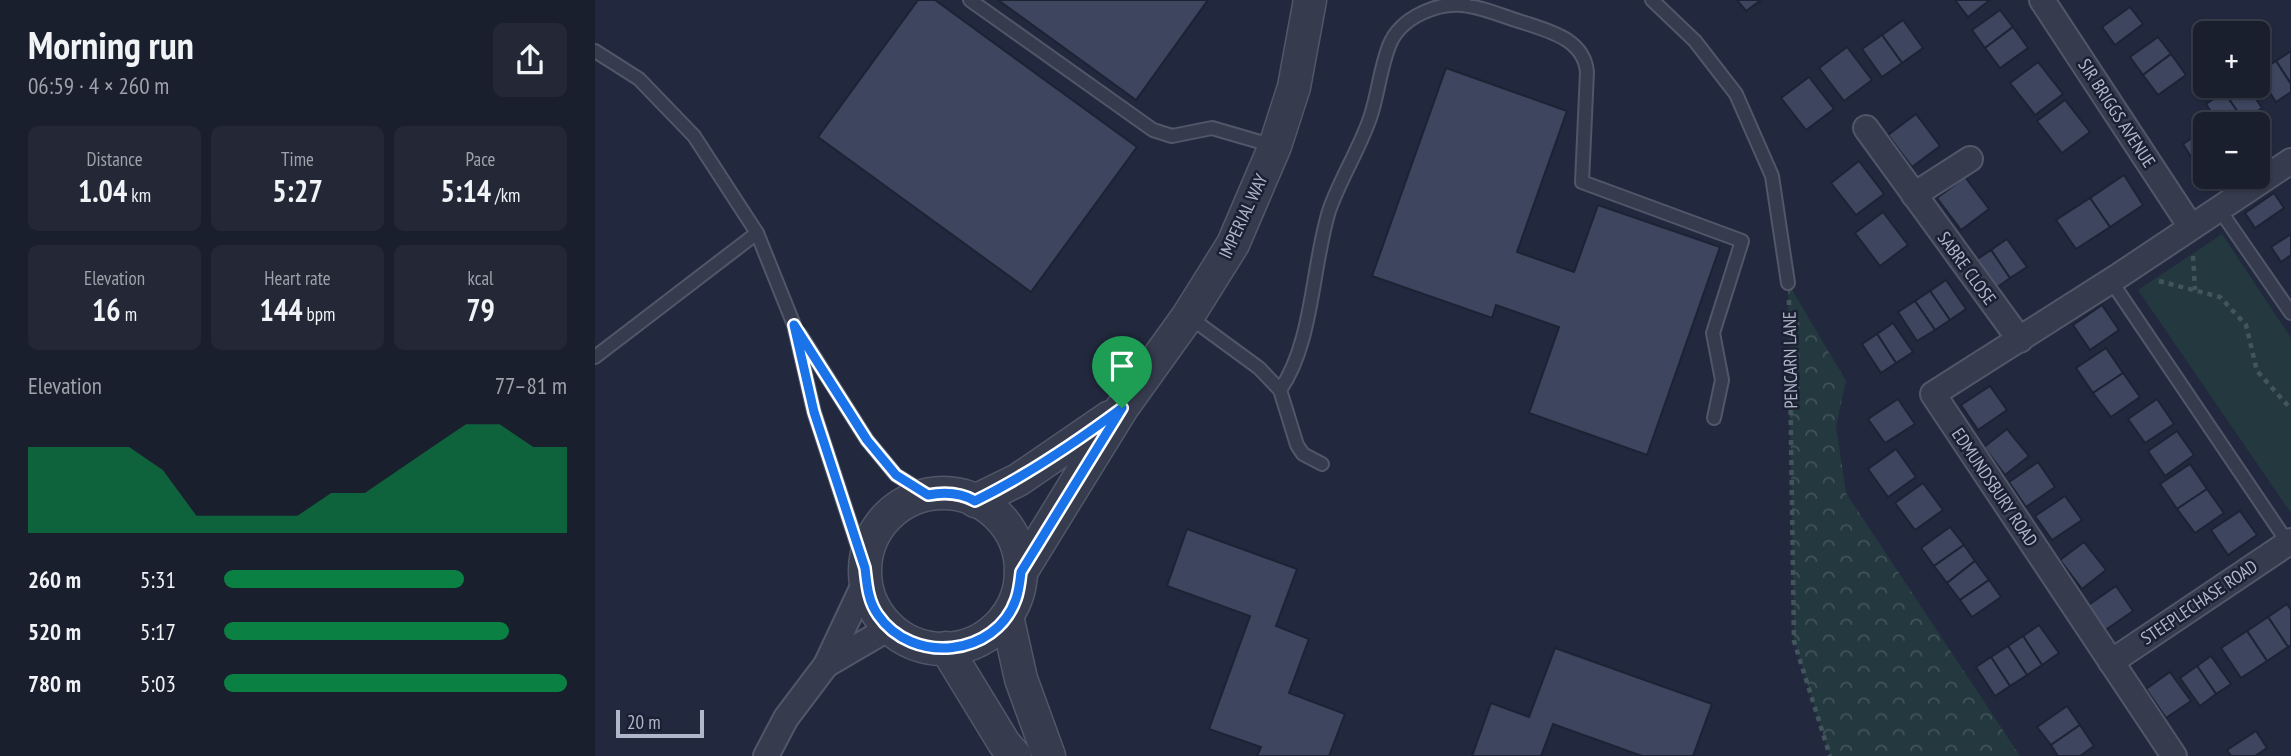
<!DOCTYPE html>
<html lang="en">
<head>
<meta charset="utf-8">
<style>
	:root { --surface:#1a1f2e; --page:#232736; --text:#f1f3f6; --muted:#9fa2aa; --line:#383d4a; --accent:#0b8043 }
	body { margin:0; font-family:"PT Sans Narrow",sans-serif; background:var(--page); color:var(--text); height:100vh; display:flex; flex-direction:column; font-size:26px; white-space:nowrap }
	* { box-sizing:border-box; margin:0 }
	p { font-size:23px; color:var(--muted) }
	.icon { flex:none; width:38px; height:38px; fill:none; stroke:currentColor; stroke-width:2; stroke-linecap:round; stroke-linejoin:round }
	.map { position:relative; flex:1; overflow:hidden }
	.side { display:flex; flex-direction:column; background:var(--surface); width:595px }
	.side>* { flex:none }
	.controls { position:absolute; left:1598px; top:21px; display:grid; gap:14px }
	.controls a { display:grid; place-items:center; width:77px; height:77px; border-radius:10px; background:var(--surface); box-shadow:0 2px 5px #0004,0 0 0 2px var(--line); font-size:35px }
	.scale { position:absolute; left:21px; bottom:18px; width:88px; box-sizing:border-box; padding-left:7px; border:4px solid #b1b7ca; border-top:0; font-size:19px; line-height:24px; white-space:nowrap; color:#b1b7ca; -webkit-text-stroke:5px #1b2133; paint-order:stroke }
	.pin { position:absolute; display:grid; place-items:center; width:60px; height:60px; color:#fff; margin:-72px -30px; border-radius:50% 50% 50% 0; rotate:-45deg; box-shadow:0 0 7px #0007 }
	.pin .icon { rotate:45deg }
	.round { display:grid; place-items:center; flex:none; width:74px; height:74px; border-radius:10px; background:var(--page) }
	.headline { display:flex; align-items:center; justify-content:space-between; height:119px; padding:0 28px }
	h1 { font-size:38px; font-weight:700; line-height:52px }
	.stats { display:grid; grid-template-columns:repeat(3,1fr); gap:10px; height:119px; padding:7px 28px }
	.stats div { display:grid; align-content:center; border-radius:10px; background:var(--page); text-align:center }
	.stats b { font-size:30px; font-weight:700 }
	.stats small { font-size:19px; font-weight:400 }
	.stats p { font-size:19px }
	.chart { height:196px; padding:14px 28px }
	.chart p { display:flex; justify-content:space-between }
	.chart svg { width:100%; height:126px; margin-top:7px; fill:var(--accent); opacity:.7 }
	ul { padding:0 28px; list-style:none; font-size:23px }
	li { display:grid; grid-template-columns:112px 84px 1fr; align-items:center; height:52px }
	li i { height:18px; border-radius:9px; background:var(--accent) }
	main { display:flex; flex:1; min-height:0 }
	.map>svg:first-child { display:block }
	.forest { fill:url(#forest-crowns) }
	.park { fill:#24383f }
	.building { fill:#3d455f; stroke:#1d2335; stroke-width:2 }
	.lines { fill:none; stroke-linecap:round; stroke-linejoin:round }
	.service-casing { stroke:#515769; stroke-width:16 }
	.minor-casing { stroke:#515769; stroke-width:28 }
	.tertiary-casing { stroke:#515769; stroke-width:35 }
	.path { stroke:#42555c; stroke-width:4.5; stroke-dasharray:5 5; stroke-linecap:butt }
	.service { stroke:#363c4e; stroke-width:12 }
	.minor { stroke:#363c4e; stroke-width:24 }
	.tertiary { stroke:#363c4e; stroke-width:32 }
	.route-casing { stroke:#fff; stroke-width:14 }
	.route { stroke:#1a73e8; stroke-width:9 }
	.labels { text-anchor:middle; dominant-baseline:central; stroke-width:5; stroke-linejoin:round; paint-order:stroke }
	.street-label { font-size:18px; fill:#b1b7ca; stroke:#1b2133 }
</style>
</head>
<body>
<main>
<section class="side">
<div class="headline"><div><h1>Morning run</h1><p>06:59 · 4 × 260 m</p></div><a class="round"><svg class="icon" aria-label="share" viewBox="0 0 24 24"><path d="M12 15V3M7 8l5-5 5 5M5 13v7h14v-7"/></svg></a></div>
<div class="stats">
<div><p>Distance</p><b>1.04<small> km</small></b></div>
<div><p>Time</p><b>5:27</b></div>
<div><p>Pace</p><b>5:14<small> /km</small></b></div>
</div>
<div class="stats">
<div><p>Elevation</p><b>16<small> m</small></b></div>
<div><p>Heart rate</p><b>144<small> bpm</small></b></div>
<div><p>kcal</p><b>79</b></div>
</div>
<div class="chart"><p><span>Elevation</span>77–81 m</p>
<svg viewBox="0 0 160 44" preserveAspectRatio="none"><path d="M0 44V14L10 14L20 14L30 14L40 22L50 38L60 38L70 38L80 38L90 30L100 30L110 22L120 14L130 6L140 6L150 14L160 14V44z"/></svg>
</div>
<ul>
<li><b>260 m</b>5:31<i style="width:70%"></i></li>
<li><b>520 m</b>5:17<i style="width:83%"></i></li>
<li><b>780 m</b>5:03<i style="width:100%"></i></li>
</ul>
</section>
<div class="map">
<svg width="1696" height="756" viewBox="0 0 1696 756">
	<defs>
		<pattern id="forest-crowns" width="20" height="18" patternUnits="userSpaceOnUse" patternTransform="scale(1.75)"><rect width="20" height="18" fill="#24383f"/><path d="M2 6a3 3 0 1 1 6 0M12 15a3 3 0 1 1 6 0" fill="none" stroke="#415359"/></pattern>
	</defs>
	<rect width="100%" height="100%" fill="#22293e"/>
	<path class="forest" d="M1193 283 1251 381 1241 426 1251 493 1425 756H1235L1199 641Z"/>
	<path class="park" d="M1627 234 1696 338V513L1543 290Z"/>
	<g class="building">
		<path d="M323 0H340L542 147 436 292 223 137Z"/>
		<path d="M403 0H613L541 100Z"/>
		<path d="M1142 0H1166L1151 11Z"/>
		<path d="M1360 0H1395L1373 17Z"/>
		<path d="M1535 7 1548 24 1520 45 1507 27Z"/>
		<path d="M1405 10 1418 27 1390 48 1377 30Z"/>
		<path d="M1308 20 1328 48 1307 63 1287 35Z"/>
		<path d="M1418 27 1433 48 1405 68 1390 48Z"/>
		<path d="M1287 35 1307 63 1287 77 1267 49Z"/>
		<path d="M1563 37 1576 54 1548 75 1535 57Z"/>
		<path d="M1252 47 1277 80 1249 101 1224 68Z"/>
		<path d="M1696 51V84L1681 61Z"/>
		<path d="M1576 54 1591 75 1563 95 1548 75Z"/>
		<path d="M1681 61 1696 84V92L1681 102 1662 73Z"/>
		<path d="M1443 62 1468 94 1440 115 1415 83Z"/>
		<path d="M851 68 972 111 922 252 979 272 1003 205 1125 247 1052 455 934 413 964 327 901 305 897 318 777 276Z"/>
		<path d="M1214 77 1239 109 1211 130 1186 98Z"/>
		<path d="M1639 86H1652L1667 108 1649 121 1629 92Z"/>
		<path d="M1629 92 1649 121 1644 124H1624L1611 104Z"/>
		<path d="M1470 100 1495 132 1467 153 1442 121Z"/>
		<path d="M1321 114 1345 146 1317 167 1293 135Z"/>
		<path d="M1606 132 1610 138V171L1606 173 1588 144Z"/>
		<path d="M1264 161 1289 194 1261 215 1236 183Z"/>
		<path d="M1529 175 1548 205 1515 227 1495 198Z"/>
		<path d="M1370 177 1394 209 1366 230 1342 198Z"/>
		<path d="M1679 193 1689 208 1660 228 1650 213Z"/>
		<path d="M1495 198 1515 227 1481 249 1461 220Z"/>
		<path d="M1288 212 1313 245 1285 266 1260 233Z"/>
		<path d="M1696 234V255L1686 262 1676 247Z"/>
		<path d="M1412 239 1432 267 1415 278 1396 250Z"/>
		<path d="M1396 250 1415 278 1400 289 1381 260Z"/>
		<path d="M1351 280 1371 309 1355 320 1335 291Z"/>
		<path d="M1335 291 1355 320 1340 330 1320 301Z"/>
		<path d="M1320 301 1340 330 1322 341 1303 312Z"/>
		<path d="M1507 305 1524 330 1495 350 1478 325Z"/>
		<path d="M1298 323 1318 352 1301 363 1282 334Z"/>
		<path d="M1282 334 1301 363 1286 373 1267 344Z"/>
		<path d="M1511 348 1528 373 1498 393 1481 368Z"/>
		<path d="M1528 373 1545 397 1516 417 1498 393Z"/>
		<path d="M1395 386 1412 410 1383 430 1366 405Z"/>
		<path d="M1303 399 1320 424 1290 443 1273 419Z"/>
		<path d="M1562 399 1579 424 1550 443 1533 419Z"/>
		<path d="M1412 429 1434 456 1410 475 1389 447Z"/>
		<path d="M1582 431 1599 455 1570 476 1553 451Z"/>
		<path d="M1301 449 1321 477 1293 497 1273 469Z"/>
		<path d="M1443 462 1460 487 1431 507 1414 482Z"/>
		<path d="M1595 464 1612 489 1582 509 1565 484Z"/>
		<path d="M1328 483 1348 510 1320 530 1300 503Z"/>
		<path d="M1612 489 1629 513 1600 533 1582 509Z"/>
		<path d="M1470 496 1487 520 1457 540 1440 516Z"/>
		<path d="M1645 511 1662 535 1633 555 1616 530Z"/>
		<path d="M1355 527 1369 545 1339 566 1326 548Z"/>
		<path d="M592 529 702 569 681 626 714 639 694 693 750 714 734 756H662L666 747 614 729 655 616 572 586Z"/>
		<path d="M1489 542 1511 570 1487 589 1465 560Z"/>
		<path d="M1369 545 1380 561 1352 583 1339 566Z"/>
		<path d="M1380 561 1394 580 1365 600 1352 583Z"/>
		<path d="M1394 580 1406 597 1377 617 1365 600Z"/>
		<path d="M1521 586 1538 611 1509 631 1492 606Z"/>
		<path d="M1692 604 1696 610V645L1693 647 1673 617Z"/>
		<path d="M1673 617 1693 647 1672 661 1652 631Z"/>
		<path d="M1444 625 1464 653 1447 665 1428 636Z"/>
		<path d="M1652 631 1672 661 1646 678 1626 648Z"/>
		<path d="M1428 636 1447 665 1432 675 1413 646Z"/>
		<path d="M1413 646 1432 675 1415 686 1396 657Z"/>
		<path d="M960 648 1117 704 1098 756H1047L958 724 946 756H877L896 703 934 717Z"/>
		<path d="M1616 656 1636 684 1621 694 1602 666Z"/>
		<path d="M1396 657 1415 686 1400 696 1381 667Z"/>
		<path d="M1602 666 1621 694 1605 706 1585 678Z"/>
		<path d="M1575 672 1596 701 1571 718 1551 689Z"/>
		<path d="M1472 706 1485 725 1456 745 1442 727Z"/>
		<path d="M1485 725 1499 746 1485 756H1463L1456 745Z"/>
		<path d="M1661 731 1672 748 1660 756H1636L1632 750Z"/>
	</g>
	<g class="lines">
		<g class="service-casing">
			<g id="service">
				<path d="M375 0 558 130 577 136 617 128 679 146"/>
				<path d="M1057 0 1100 41 1141 94 1177 176 1193 283"/>
				<path d="M0 51 44 79 99 136 162 233 199 325 219 412 270 568"/>
				<path d="M1624 209 1696 313"/>
				<path d="M1516 281 1693 543"/>
				<path d="M593 316 664 368 685 390"/>
				<path d="M205 334 272 440 301 475 333 495"/>
				<path d="M0 357 162 233"/>
				<path d="M727 464 708 454 702 445 685 390C718 343 717 266 734 211 745 179 764 150 775 118 783 95 785 69 794 46 805 17 845 0 874 6 893 9 912 18 930 23 957 32 989 40 992 72L987 182 1147 241 1118 333 1127 380 1119 418"/>
			</g>
		</g>
		<g class="minor-casing">
			<g id="minor">
				<path d="M1447 0 1596 227"/>
				<path d="M1271 128 1425 340"/>
				<path d="M1319 195 1375 159"/>
				<path d="M1516 662 1696 541"/>
				<path d="M231 665 296 627"/>
				<path d="M171 756 191 718 231 665 271 580"/>
				<path d="M1579 756 1338 394 1525 275 1696 161"/>
			</g>
		</g>
		<g class="tertiary-casing">
			<g id="tertiary">
				<circle cx="348" cy="571" r="78"/>
				<path d="M380 501 423 480 515 417"/>
				<path d="M426 572 527 408 593 316 638 244 680 146 699 87 715 0"/>
				<path d="M412 616 426 679 454 756"/>
				<path d="M351 648 409 743 420 756"/>
			</g>
		</g>
		<g class="path">
			<path d="M1598 256 1600 290"/>
			<path d="M1564 281 1625 297 1651 325 1662 371 1696 409"/>
			<path d="M1194 300 1199 641 1235 756"/>
		</g>
		<use href="#service" class="service"/>
		<use href="#minor" class="minor"/>
		<use href="#tertiary" class="tertiary"/>
	</g>
	<g class="lines">
		<g class="route-casing">
			<path id="route" d="M199 325 272 440 301 475 333 495C349 492 366 493 380 501 433 475 480 443 527 408L426 572C425 581 424 591 421 599 401 657 317 665 283 615 273 601 272 585 270 568L219 412Z"/>
		</g>
		<use href="#route" class="route"/>
	</g>
	<g class="labels">
		<g class="street-label">
			<text transform="translate(1522 113) rotate(57)">SIR BRIGGS AVENUE</text>
			<text transform="translate(648 216) rotate(-65)">IMPERIAL WAY</text>
			<text transform="translate(1372 268) rotate(54)">SABRE CLOSE</text>
			<text transform="translate(1195 360) rotate(-91)">PENCARN LANE</text>
			<text transform="translate(1400 487) rotate(56)">EDMUNDSBURY ROAD</text>
			<text transform="translate(1604 602) rotate(-34)">STEEPLECHASE ROAD</text>
		</g>
	</g>
</svg>
<div class="controls">
<a>+</a>
<a>−</a>
</div>
<div class="scale">20 m</div>
<div class="pin" style="left:527px;top:408px;background:#1e9e55"><svg class="icon" aria-label="arrive" viewBox="0 0 24 24"><path d="M6 21V4h12l-3 4 3 4H6"/></svg></div>
</div>
</main>
</body>
</html>
